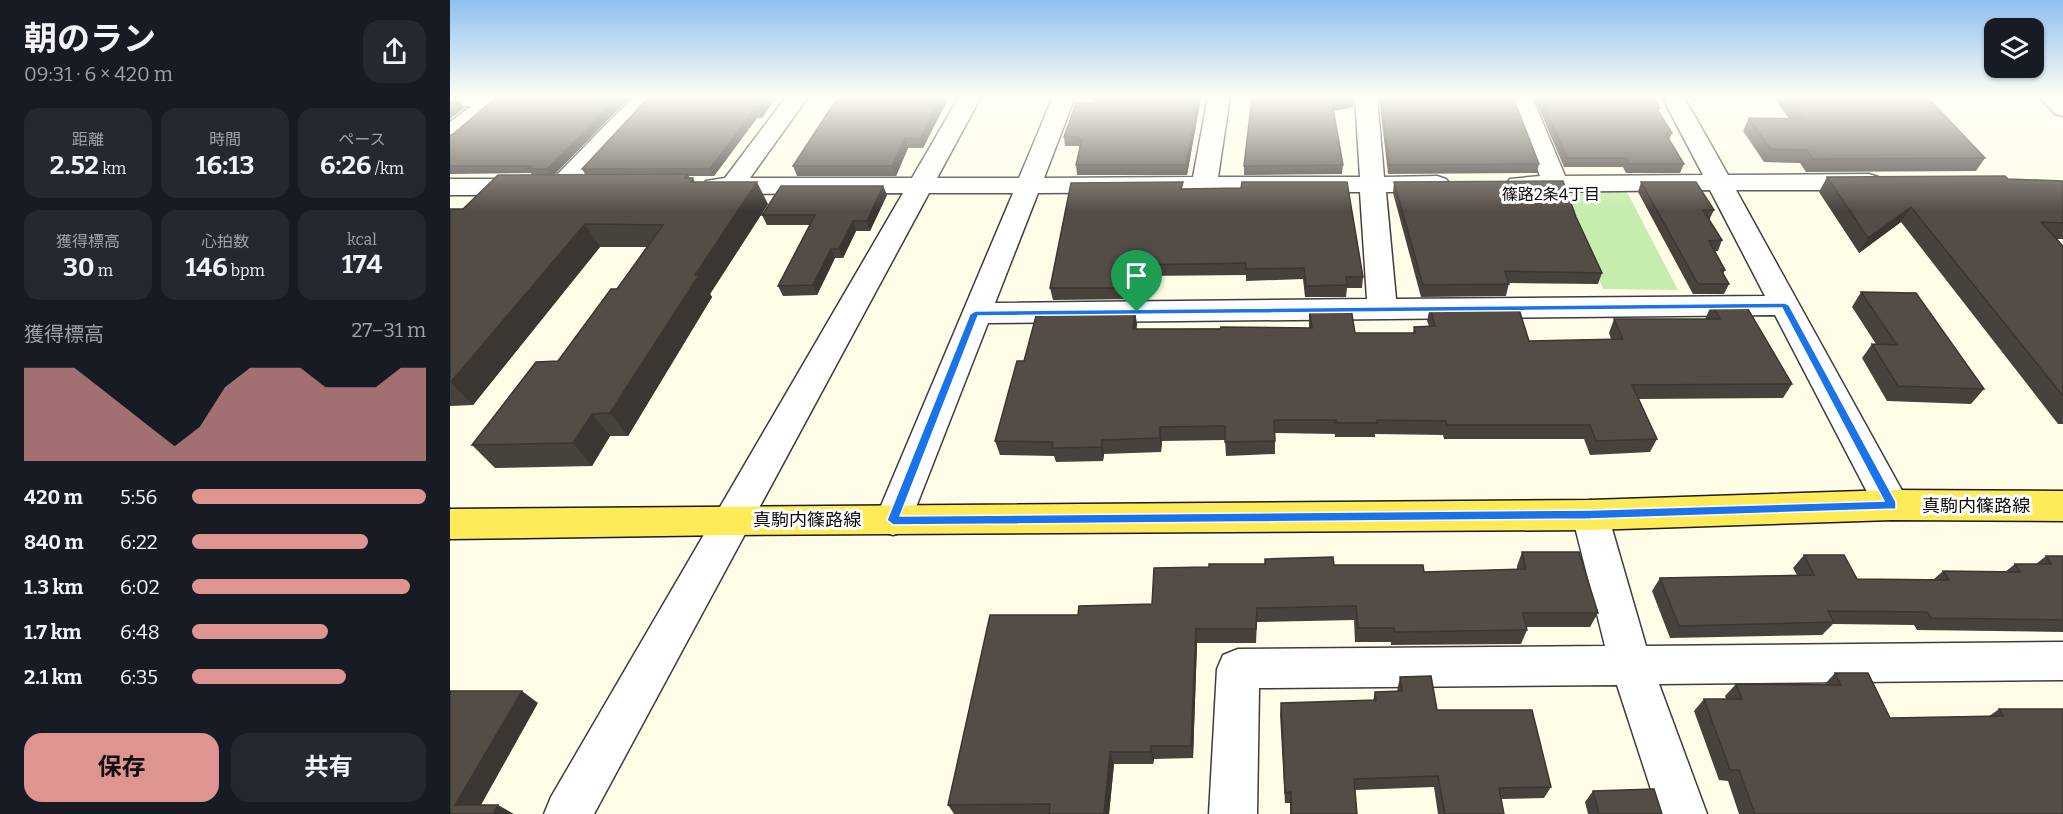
<!DOCTYPE html>
<html lang="ja">
<head>
<meta charset="utf-8">
<style>
	:root { --surface:#171b24; --page:#242831; --text:#f1f3f6; --muted:#9ea1a6; --accent:#de9592 }
	body { margin:0; font-family:Bitter,"Noto Sans JP",serif; background:var(--page); color:var(--text); height:100vh; display:flex; flex-direction:column; font-size:22px; white-space:nowrap }
	* { box-sizing:border-box; margin:0 }
	p { font-size:20px; color:var(--muted) }
	.icon { flex:none; width:33px; height:33px; fill:none; stroke:currentColor; stroke-width:2; stroke-linecap:round; stroke-linejoin:round }
	.map { position:relative; flex:1; overflow:hidden }
	.details { display:flex; flex-direction:column; background:var(--surface); width:450px }
	.details>* { flex:none }
	.buttons { position:absolute; left:1534px; top:18px; display:grid; gap:12px }
	.buttons a { display:grid; place-items:center; width:60px; height:60px; border-radius:12px; background:var(--surface); box-shadow:0 2px 4px #0004; font-size:30px }
	.pin { position:absolute; display:grid; place-items:center; width:51px; height:51px; color:#fff; margin:-62px -26px; border-radius:50% 50% 50% 0; rotate:-45deg; box-shadow:0 0 6px #0007 }
	.pin .icon { rotate:45deg }
	.round { display:grid; place-items:center; flex:none; width:63px; height:63px; border-radius:18px; background:var(--page) }
	.head { display:flex; align-items:center; justify-content:space-between; height:102px; padding:0 24px }
	h1 { font-size:33px; font-weight:700; line-height:45px }
	.stats { display:grid; grid-template-columns:repeat(3,1fr); gap:9px; height:102px; padding:6px 24px }
	.stats div { display:grid; align-content:center; border-radius:15px; background:var(--page); text-align:center }
	.stats b { font-size:26px; font-weight:700 }
	.stats small { font-size:16px; font-weight:400 }
	.stats p { font-size:16px }
	.chart { height:168px; padding:12px 24px }
	.chart p { display:flex; justify-content:space-between }
	.chart svg { width:100%; height:108px; margin-top:6px; fill:var(--accent); opacity:.7 }
	.primary-button { display:flex; gap:12px; margin-top:auto; padding:12px 24px }
	.primary-button a { flex:1; height:69px; border-radius:18px; background:var(--accent); color:#111; font-size:24px; font-weight:700; line-height:69px; text-align:center }
	.primary-button a+a { background:var(--page); color:var(--text) }
	ul { padding:0 24px; list-style:none; font-size:20px }
	li { display:grid; grid-template-columns:96px 72px 1fr; align-items:center; height:45px }
	li i { height:15px; border-radius:8px; background:var(--accent) }
	main { display:flex; flex:1; min-height:0 }
	.map>svg:first-child { display:block }
	.green { fill:#c7edae }
	.lines { fill:none; stroke-linecap:round; stroke-linejoin:round }
	.minor-casing { stroke:#3d3d3d; stroke-width:3 }
	.tertiary-casing { stroke:#3d3d3d; stroke-width:3 }
	.primary-casing { stroke:#1b1b1b; stroke-width:3 }
	.minor { fill:#fff; fill-rule:evenodd }
	.tertiary { fill:#fff; fill-rule:evenodd }
	.primary { fill:#ffea58; fill-rule:evenodd }
	.wall { fill:#48423c }
	.shaded-wall { fill:#3b3631 }
	.building { fill:#544d46; stroke:#3b3631; stroke-width:1.5 }
	.route { fill:#1a73e8; stroke:#fff; stroke-width:1.5; fill-rule:evenodd }
	.labels { text-anchor:middle; dominant-baseline:central; stroke-width:6; stroke-linejoin:round; paint-order:stroke }
	.far-neighbourhood-label { font-size:16px; fill:#0a0a0a; stroke:#fff }
	.street-label { font-size:18px; fill:#0a0a0a; stroke:#fff }
</style>
</head>
<body>
<main>
<section class="details">
<div class="head"><div><h1>朝のラン</h1><p>09:31 · 6 × 420 m</p></div><a class="round"><svg class="icon" aria-label="share" viewBox="0 0 24 24"><path d="M12 15V3M7 8l5-5 5 5M5 13v7h14v-7"/></svg></a></div>
<div class="stats">
<div><p>距離</p><b>2.52<small> km</small></b></div>
<div><p>時間</p><b>16:13</b></div>
<div><p>ペース</p><b>6:26<small> /km</small></b></div>
</div>
<div class="stats">
<div><p>獲得標高</p><b>30<small> m</small></b></div>
<div><p>心拍数</p><b>146<small> bpm</small></b></div>
<div><p>kcal</p><b>174</b></div>
</div>
<div class="chart"><p><span>獲得標高</span>27–31 m</p>
<svg viewBox="0 0 160 44" preserveAspectRatio="none"><path d="M0 44V6L10 6L20 6L30 14L40 22L50 30L60 38L70 30L80 14L90 6L100 6L110 6L120 14L130 14L140 14L150 6L160 6V44z"/></svg>
</div>
<ul>
<li><b>420 m</b>5:56<i style="width:100%"></i></li>
<li><b>840 m</b>6:22<i style="width:75%"></i></li>
<li><b>1.3 km</b>6:02<i style="width:93%"></i></li>
<li><b>1.7 km</b>6:48<i style="width:58%"></i></li>
<li><b>2.1 km</b>6:35<i style="width:66%"></i></li>
</ul>
<div class="primary-button"><a>保存</a><a>共有</a></div>
</section>
<div class="map">
<svg width="1613" height="814" viewBox="0 0 1613 814">
	<rect width="100%" height="100%" fill="#fffde8"/>
	<path class="green" d="M1114 190H1176L1228 290 1153 289Z"/>
	<g class="lines">
		<g class="minor-casing">
			<g id="minor">
				<path d="M0 97H56L8 139 0 141V122L21 106H0Z"/>
				<path d="M183 97H206L118 192 109 195 100 192 96 187 100 182Z"/>
				<path d="M336 97H358L300 178H462L509 97H531L487 178H569L603 97H625L594 178 743 177 758 97H780L768 177H910L905 97H927L934 177 987 176 996 179 1000 184 996 189 987 192H936L946 299 1315 296 1260 190 1069 192 1060 189 1056 184 1060 179 1090 176 1060 97H1082L1115 176 1253 175 1212 97H1234L1278 175 1419 174 1428 177 1432 182 1428 187 1419 190H1286L1460 505 1455 515 1442 520 1429 515 1325 315 538 323 461 520 456 531 443 535 430 531 425 520 563 193H479L144 814H94L101 797 453 193 265 194 256 191 252 186 256 181 275 178ZM753 192H910L917 299 545 303 588 193Z"/>
				<path d="M0 179H81L90 182 94 187 90 192 81 195H0Z"/>
				<path d="M1140 500 1153 504 1158 515 1196 646 1613 642V680L1209 684 1257 814H1209L1167 685 809 688 807 814H759L767 669 773 655 788 649 1155 646 1122 515 1127 504Z"/>
			</g>
		</g>
		<g class="tertiary-casing">
			<path id="tertiary" d="M1589 97H1613V116L1605 114Z"/>
		</g>
		<g class="primary-casing">
			<path id="primary" d="M1442 490 1613 491V521L1442 520 1140 530 282 535 0 539V509L1140 500Z"/>
		</g>
		<use href="#minor" class="minor"/>
		<use href="#tertiary" class="tertiary"/>
		<use href="#primary" class="primary"/>
	</g>
	<g class="wall">
		<path d="M47 97H180L104 175 135 174 132 169 327 97 312 118H307L264 176H239L240 178H243L245 182 318 204 260 294 262 297 178 436H160L142 466 45 468 22 445 108 361 167 289 197 247H150L23 405 0 406V209H13L82 175 81 173 0 174V135L3 134Z"/>
		<path d="M388 97H499L473 148H458L446 176H347L343 166Z"/>
		<path d="M644 97H751L737 175H627L626 165 629 149V146H615L614 137 642 103Z"/>
		<path d="M802 97 903 107 884 111 893 165 892 174 794 175V166Z"/>
		<path d="M929 97H1063L1089 164 1087 173 938 174Z"/>
		<path d="M1084 97H1203L1210 108 1208 112 1222 133 1219 140 1234 164 1230 173H1176L1173 167H1114Z"/>
		<path d="M1324 97H1477L1535 158 1526 171 1356 172 1350 163 1314 162 1293 131 1299 118 1339 119Z"/>
		<path d="M1377 177 1558 179 1613 181V239H1607L1613 246V424H1608L1451 222 1409 253 1369 192Z"/>
		<path d="M944 182 1126 217 1152 273 1148 284 1059 283 1056 296 971 297 943 193Z"/>
		<path d="M1191 182 1264 210 1259 220 1272 240 1268 251H1265L1275 270 1273 274 1279 284 1274 294H1243L1188 192Z"/>
		<path d="M433 186 437 195 420 231H406L393 258H385L367 295 333 296 328 286 360 225H317L312 215Z"/>
		<path d="M733 189 913 277 912 288H897L896 297H855L853 279 796 281V275L691 276 689 299 603 300 600 288Z"/>
		<path d="M1411 292 1534 389 1521 404 1437 401 1412 358 1422 344H1426L1402 307Z"/>
		<path d="M1262 304 1342 384 1333 398 1189 399 1207 439 1200 452 1140 455 1134 439H994L993 435 925 434V437H885V434L825 433V454L776 456 775 440 712 441 711 452 654 454 653 461 606 462 604 456 550 455 545 441 574 361 687 324 686 329 859 328V308L905 333H963L964 327 979 326 977 321 980 307 1079 341 1161 339 1159 333 1164 319H1255Z"/>
		<path d="M1072 552 1148 613 1140 627H1076L1077 630 1071 644 941 645V642H905L904 620 807 622 806 643H747L743 758 704 759 703 764H664L659 814H504L498 805 628 615 702 604 759 567 884 565 974 572 1067 569V566Z"/>
		<path d="M1354 555 1407 579H1484L1493 571 1555 572 1565 564H1586L1596 556H1613V632L1467 630 1464 625 1383 624 1372 635 1220 638 1202 591 1210 578 1347 575 1343 568Z"/>
		<path d="M1385 673 1440 718 1538 717 1549 709 1613 814H1289L1278 781 1269 780 1244 711 1254 699H1276L1275 696 1286 684 1374 685Z"/>
		<path d="M950 677 987 710 1101 787 1094 798 1051 799 1054 814H988L984 787 905 790 907 814H840V803H835L830 715 831 703 923 701 925 692 947 691Z"/>
		<path d="M1143 791 1212 814H1138L1135 802Z"/>
	</g>
	<g class="shaded-wall">
		<path d="M169 97H180L102 177 97 169Z"/>
		<path d="M319 97H327L312 118 308 111Z"/>
		<path d="M491 97H499L473 148 470 139Z"/>
		<path d="M749 97H751L737 175 736 165Z"/>
		<path d="M904 98 903 107 882 111V103Z"/>
		<path d="M9 101 14 108 0 119V108Z"/>
		<path d="M303 111 307 118 264 176 260 169Z"/>
		<path d="M455 138 458 148 446 176 442 166Z"/>
		<path d="M307 182 318 204 260 294 262 297 178 436 160 413 245 275Z"/>
		<path d="M433 186 437 195 420 231 417 221Z"/>
		<path d="M1461 207 1451 222 1409 253 1418 238Z"/>
		<path d="M403 221 406 231 393 258 389 249Z"/>
		<path d="M135 224 150 247 23 405 1 383Z"/>
		<path d="M381 249 385 258 367 295 363 285Z"/>
		<path d="M689 265 691 276 689 299 687 288Z"/>
		<path d="M685 310 687 324 685 343 683 329Z"/>
		<path d="M142 414 160 436 142 466 123 443Z"/>
		<path d="M710 427 712 441 711 452 710 438Z"/>
		<path d="M652 440 654 454 653 461 651 447Z"/>
		<path d="M746 629 747 643 743 758 741 746Z"/>
		<path d="M72 691 88 703 26 814 5 805Z"/>
		<path d="M701 746 704 759 703 764 701 752Z"/>
		<path d="M660 752 664 764 659 814H654Z"/>
		<path d="M48 805 64 814H43Z"/>
	</g>
	<g class="building">
		<path d="M47 97H169L97 169H78L81 166H0V135L3 134Z"/>
		<path d="M199 97H319L308 111H303L260 169H132Z"/>
		<path d="M388 97H491L470 139 455 138 442 166H343Z"/>
		<path d="M644 97H749L736 165H626L632 140H628L629 137H614L626 103H642Z"/>
		<path d="M802 97H904V98L882 103 893 165 794 166Z"/>
		<path d="M931 97H1063L1089 164 939 165Z"/>
		<path d="M1090 97H1203L1210 108H1206L1222 133H1215L1234 164H1179L1176 158H1117Z"/>
		<path d="M1339 97H1477L1535 158 1363 159 1357 150 1320 149 1299 118 1354 119Z"/>
		<path d="M0 101H9L0 108Z"/>
		<path d="M238 174 235 178H243L241 182H307L245 275H249L160 413 142 414 123 443 22 445 86 362 108 361 161 289H167L213 225 135 224 0 383V209H13L48 175Z"/>
		<path d="M1555 176 1558 179 1613 181V223L1591 222 1613 246V396L1461 207 1418 238 1377 177Z"/>
		<path d="M1113 181 1126 217 1152 273 1055 271 1059 284 973 285 944 182Z"/>
		<path d="M733 182 731 189 791 188 792 182H897L913 277H896L897 285 856 286 854 268 796 269V263L689 265 687 288H600L621 183Z"/>
		<path d="M1191 182H1246L1264 210H1253L1272 240 1259 241 1275 270H1271L1279 284H1248Z"/>
		<path d="M331 186H433L417 221H403L389 249H381L363 285 328 286 365 215H312Z"/>
		<path d="M1411 292 1466 293 1534 389 1448 386 1422 344 1447 345Z"/>
		<path d="M1262 304H1295L1342 384 1182 385 1207 439 1146 441 1140 425H997L996 421 927 420V423H886V420H824L825 441 775 442V426L710 427V438L652 440 651 447 602 448 603 442 545 441 567 361H574L586 316H592L594 311 685 310 683 329H770L771 327 862 328 859 308H901L905 333H965L964 327 985 326 980 307 1068 306 1079 341 1173 339 1164 319H1270Z"/>
		<path d="M1072 552H1129L1148 613H1073L1077 630 945 632 944 628H908L906 606 807 608 806 629H746L741 746H701V752H660L654 814H599L600 804 498 805 540 615H628L629 606 702 604 704 568 759 567V564H815V559L883 557 884 565H973L974 572 1076 569Z"/>
		<path d="M1354 555H1394L1407 579 1499 580 1493 571 1570 572 1565 564H1601L1596 556H1613V620L1481 618 1477 612 1378 611 1384 622 1229 626 1210 578 1364 575Z"/>
		<path d="M1385 673H1418L1440 718 1553 716 1549 709H1613V814H1305L1289 770H1280L1254 699H1292L1286 684 1391 685Z"/>
		<path d="M981 676 987 710H1082L1101 787 1049 788 1054 814H995L988 776 904 779 907 814H841V792L835 793 831 703 926 700 925 692 952 691 950 677Z"/>
		<path d="M0 691H72L5 805H48L43 814H0Z"/>
		<path d="M1204 789 1212 814H1149L1143 791Z"/>
	</g>
	<linearGradient id="sky" x2="0" y2="1"><stop stop-color="#8ec0f0"/><stop offset="0.46" stop-color="#fffef5"/><stop offset="1" stop-color="#fffef5" stop-opacity="0"/></linearGradient>
	<rect width="1613" height="211" fill="url(#sky)"/>
	<path class="route" d="M1335 303 1339 305 1446 502V509L1140 519 443 525 437 520 520 314 525 311ZM1332 308 1434 501 1140 510 450 516 528 316Z"/>
	<g class="labels">
		<g class="far-neighbourhood-label">
			<text x="1101" y="194">篠路2条4丁目</text>
		</g>
		<g class="street-label">
			<text x="1526" y="506">真駒内篠路線</text>
			<text x="357" y="520">真駒内篠路線</text>
		</g>
	</g>
</svg>
<div class="buttons">
<a><svg class="icon" aria-label="layers" viewBox="0 0 24 24"><path d="M12 4l9 5-9 5-9-5zM3 14l9 5 9-5"/></svg></a>
</div>
<div class="pin" style="left:687px;top:312px;background:#1e9e55"><svg class="icon" aria-label="arrive" viewBox="0 0 24 24"><path d="M6 21V4h12l-3 4 3 4H6"/></svg></div>
</div>
</main>
</body>
</html>
